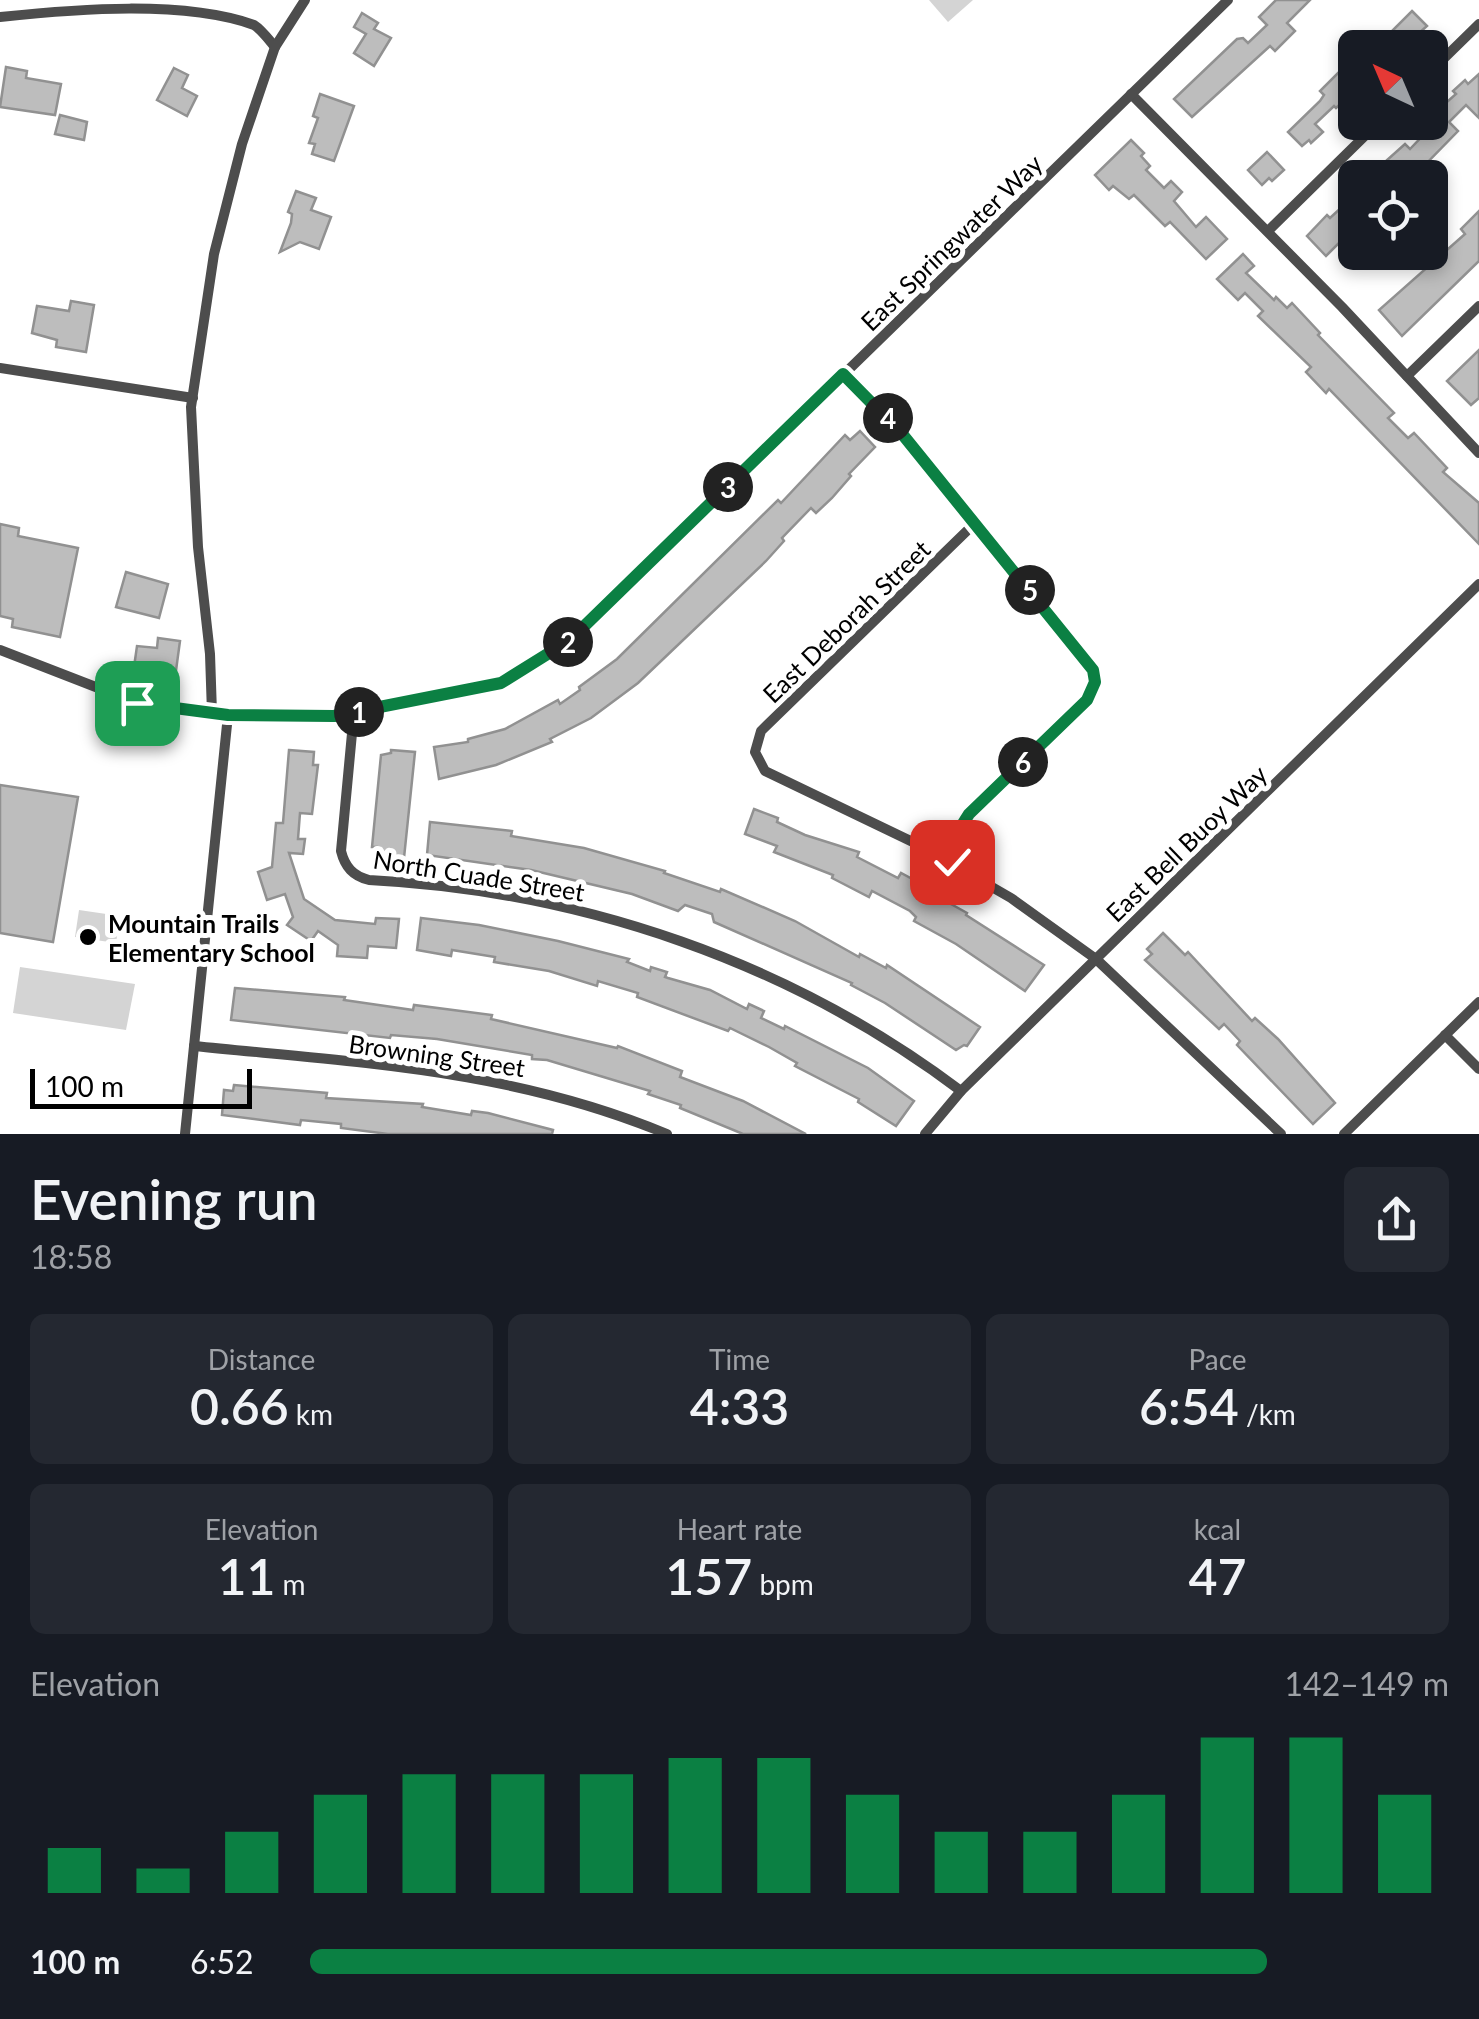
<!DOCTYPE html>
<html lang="en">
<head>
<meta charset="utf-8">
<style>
	:root { --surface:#171b24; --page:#242831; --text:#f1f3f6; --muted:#9ea1a6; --accent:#0b8043 }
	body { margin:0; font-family:Lato,sans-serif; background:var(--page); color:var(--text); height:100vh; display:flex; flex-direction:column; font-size:38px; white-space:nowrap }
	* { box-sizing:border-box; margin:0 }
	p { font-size:32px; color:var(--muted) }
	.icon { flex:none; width:55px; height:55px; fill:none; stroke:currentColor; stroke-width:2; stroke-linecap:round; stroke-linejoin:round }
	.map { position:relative; height:1134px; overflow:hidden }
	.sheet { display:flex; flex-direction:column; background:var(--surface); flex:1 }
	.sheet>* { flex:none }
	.needle { width:65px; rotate:316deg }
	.buttons { position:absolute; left:1338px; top:30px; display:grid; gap:20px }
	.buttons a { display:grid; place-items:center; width:110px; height:110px; border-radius:15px; background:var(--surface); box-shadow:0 5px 15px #0003; font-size:50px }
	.scale { position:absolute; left:30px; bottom:25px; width:222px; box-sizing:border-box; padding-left:10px; border:5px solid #000; border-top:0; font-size:28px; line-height:35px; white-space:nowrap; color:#000; -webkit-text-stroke:8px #fff; paint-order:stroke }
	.pin { position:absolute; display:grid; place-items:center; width:85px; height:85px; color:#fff; margin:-42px; border-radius:20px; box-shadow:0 5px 15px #0006 }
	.km { position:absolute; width:50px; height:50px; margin:-25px; border-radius:50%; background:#222; color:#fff; font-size:28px; line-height:50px; text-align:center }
	.round { display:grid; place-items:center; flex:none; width:105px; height:105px; border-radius:15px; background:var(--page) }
	.headline { display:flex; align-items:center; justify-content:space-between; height:170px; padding:0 30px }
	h1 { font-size:55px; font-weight:600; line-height:75px }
	.metrics { display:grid; grid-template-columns:repeat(3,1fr); gap:15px; height:170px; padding:10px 30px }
	.metrics div { display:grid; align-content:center; border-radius:15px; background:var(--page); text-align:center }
	.metrics b { font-size:50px; font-weight:600 }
	.metrics small { font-size:28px; font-weight:400 }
	.metrics p { font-size:28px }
	.chart { height:280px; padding:20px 30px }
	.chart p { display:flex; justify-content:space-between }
	.chart svg { width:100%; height:180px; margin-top:10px; stroke:var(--accent); stroke-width:6 }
	ul { padding:0 30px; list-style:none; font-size:32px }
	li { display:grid; grid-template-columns:160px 120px 1fr; align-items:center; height:75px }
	li i { height:25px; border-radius:12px; background:var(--accent) }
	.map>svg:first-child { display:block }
	.green { fill:#d4d4d4 }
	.building { fill:#bdbdbd; stroke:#919191; stroke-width:2.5 }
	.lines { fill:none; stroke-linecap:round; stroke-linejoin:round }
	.street { stroke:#4d4d4d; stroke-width:10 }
	.route-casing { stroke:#fff; stroke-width:20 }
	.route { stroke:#0b8043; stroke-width:12 }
	.poi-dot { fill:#000; stroke:#fff; stroke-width:4 }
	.labels { text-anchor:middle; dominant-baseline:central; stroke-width:10; stroke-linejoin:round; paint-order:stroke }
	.street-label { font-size:25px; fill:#000; stroke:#fff }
	.poi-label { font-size:25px; font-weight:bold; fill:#000; stroke:#fff; text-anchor:start }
</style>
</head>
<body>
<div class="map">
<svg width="1479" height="1134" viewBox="0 0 1479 1134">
	<rect width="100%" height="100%" fill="#fff"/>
	<g class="green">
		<path d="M929 0H973L948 22Z"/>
		<path d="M79 910 120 916 116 943 75 937Z"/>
		<path d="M20 967 135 984 126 1030 13 1013Z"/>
	</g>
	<g class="building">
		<path d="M1276 0H1310L1287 23 1295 31 1275 51 1270 46 1192 117 1174 99 1237 39 1243 38 1248 43 1267 25 1259 17Z"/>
		<path d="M1412 11 1427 26 1418 34 1421 38 1411 48H1375Z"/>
		<path d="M362 13 378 23 374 29 391 38 374 66 354 53 366 34 354 27Z"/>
		<path d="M6 67 27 71 26 78 61 84 55 115 0 107Z"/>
		<path d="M174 68 188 75 182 88 197 96 187 116 157 100Z"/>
		<path d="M1340 71 1355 86V105L1348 97 1336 108 1334 106 1315 124 1323 132 1311 143 1309 140 1302 146 1288 132 1320 101 1324 95 1320 91Z"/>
		<path d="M1479 74V118L1466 105 1449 122 1458 131 1416 174 1409 178H1367L1405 144 1410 149 1431 127 1426 122H1430V117L1456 94 1453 91 1465 80 1468 84Z"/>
		<path d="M320 94 354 106 334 161 312 154 315 144 309 143 318 118 313 116Z"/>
		<path d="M60 115 87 122 84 140 55 134Z"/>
		<path d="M1131 140 1144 153 1141 156 1150 166 1146 170 1164 188 1171 181 1182 192 1174 201 1196 227 1206 217 1227 239 1206 259 1170 222 1165 226 1134 195 1129 199 1113 186 1109 190 1095 175Z"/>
		<path d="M1267 152 1284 170 1272 181 1269 178 1262 185 1248 170Z"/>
		<path d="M296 191 316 198 311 210 331 217 319 249 300 242 280 252 291 223 292 214 288 212Z"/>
		<path d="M1355 195V218L1342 230 1347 235 1326 256 1307 236 1327 215 1330 218Z"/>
		<path d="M1479 211V261L1402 336 1379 310 1465 234 1461 229Z"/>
		<path d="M1243 254 1254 266 1246 273 1274 300 1276 297 1287 308 1292 303 1320 333 1318 335 1394 413 1388 418 1408 438 1414 433 1447 468 1443 472 1479 503V544L1329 389 1326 393 1306 372 1311 367 1258 316 1263 311 1245 293 1238 300 1217 279Z"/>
		<path d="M71 301 94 305 86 352 56 347 57 340 32 333 37 306 69 311Z"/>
		<path d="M1479 350V398L1471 405 1447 381Z"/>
		<path d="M860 431 875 447 849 474 851 476 832 498 816 513 811 508 782 538 784 541 766 561 638 683 591 718 550 739 552 742 496 765 439 779 434 747 468 742V739L505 729 558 700 560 704 580 690 579 687 617 659 778 500 781 503 845 435 850 440Z"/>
		<path d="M0 524 19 528 18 536 78 548 60 637 12 627 13 619 0 616Z"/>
		<path d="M126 572 168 584 159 618 116 607Z"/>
		<path d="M158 638 180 641 175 678 133 674 137 646 157 648Z"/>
		<path d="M289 750 314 752 313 765H318L312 814 300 813 298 839H305L303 854 289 853 304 899 335 920 375 924 376 918 399 919 396 948 368 946 367 958 337 956 338 945 318 931 311 941 287 925 293 917 285 894 267 900 258 872 272 867 276 823H283Z"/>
		<path d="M391 750 415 752 404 858 381 856 377 847H372L381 755 391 753Z"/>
		<path d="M0 785 78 797 53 942 0 933Z"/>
		<path d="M754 809 778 818 777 822 805 835 859 852 857 857 898 878 901 873 916 881 915 884 967 913 966 915 1044 965 1025 991 956 944 914 921 916 917 910 911 872 891 869 897 832 878 833 875 774 852 777 846 745 834Z"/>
		<path d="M430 822 512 831 511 836 584 848 665 871 664 873 720 892 721 889 795 921 859 957 860 954 886 968 887 965 980 1027 967 1046 964 1045 956 1050 885 1003 851 985 852 983 714 922 712 914 685 905 678 911 632 894 531 870 427 855Z"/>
		<path d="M421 918 479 925 558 941 629 959 627 962 650 971 651 967 667 972 665 977 668 978 710 990 747 1009 749 1004 764 1011 761 1018 784 1029 785 1026 868 1068 914 1101 896 1126 858 1102 859 1099 795 1066 797 1063 769 1047 730 1028 728 1031 637 997 638 993 598 981 597 986 549 971 494 962 495 957 452 950 451 956 417 950Z"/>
		<path d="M1163 933 1185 955 1188 952 1252 1021 1255 1018 1278 1039 1335 1103 1313 1124 1237 1045 1240 1041 1224 1024 1219 1029 1145 960 1152 954 1147 949Z"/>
		<path d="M235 988 345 997 344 1000 413 1010 414 1005 492 1015 491 1019 617 1048 618 1046 682 1071 680 1077 743 1101 806 1134H743L680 1108 681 1105 648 1094 650 1091 547 1060 532 1059V1055L437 1039 391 1035 390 1038 231 1020Z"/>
		<path d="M234 1085 327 1093 326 1098 423 1104 422 1107 471 1115 472 1111 488 1113 553 1130 552 1134H388L341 1128V1124L301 1120 300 1125 222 1115 224 1090 233 1091Z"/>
	</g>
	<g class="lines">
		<g class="street">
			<path d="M0 17C76 9 184 0 254 25 262 30 269 40 275 47"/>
			<path d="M1430 72 1479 24"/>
			<path d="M1131 94 1342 307 1479 453"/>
			<path d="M1268 231 1379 122"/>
			<path d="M0 368 193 398"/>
			<path d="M843 375 903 435 1087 660 1095 676 1087 700 969 814 942 857"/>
			<path d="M1407 376 1479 306"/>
			<path d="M975 523 761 731 755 752 765 771 919 845 1011 898 1096 959 1281 1134"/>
			<path d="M0 650 137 703 228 715 334 716 501 683 571 640 1228 0"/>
			<path d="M354 712 341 851C345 867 353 876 369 880 582 891 790 962 961 1091"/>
			<path d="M212 713 210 654 198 547 191 407 214 254 242 144 275 47 305 0"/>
			<path d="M1445 1035 1479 1069"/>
			<path d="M194 1046C360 1063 511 1069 667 1134"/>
			<path d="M185 1134 228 715"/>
			<path d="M925 1134 961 1091 1479 584"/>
			<path d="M1344 1134 1479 1002"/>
		</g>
	</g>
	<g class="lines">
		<g class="route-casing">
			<path id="route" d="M137 703 228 715 334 716 501 683 570 640 843 374 903 435 1093 670 1095 682 1087 700 969 814 942 857 952 862"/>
		</g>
		<use href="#route" class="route"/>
	</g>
	<circle class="poi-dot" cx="88" cy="937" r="10"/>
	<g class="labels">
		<g class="street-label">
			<text transform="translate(951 242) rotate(-44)">East Springwater Way</text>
			<text transform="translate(846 621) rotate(-44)">East Deborah Street</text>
			<text transform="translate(1186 843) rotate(-44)">East Bell Buoy Way</text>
			<text transform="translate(479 875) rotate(9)">North Cuade Street</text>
			<text transform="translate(437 1055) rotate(8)">Browning Street</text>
		</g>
		<g class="poi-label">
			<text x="108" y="923">Mountain Trails<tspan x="108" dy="29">Elementary School</tspan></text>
		</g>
	</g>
</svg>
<div class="buttons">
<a><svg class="needle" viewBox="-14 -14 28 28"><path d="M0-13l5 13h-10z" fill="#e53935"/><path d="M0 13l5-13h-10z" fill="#9ea1a6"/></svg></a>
<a><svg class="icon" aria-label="locate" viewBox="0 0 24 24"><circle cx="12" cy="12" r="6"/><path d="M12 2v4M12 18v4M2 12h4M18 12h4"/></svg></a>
</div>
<div class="scale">100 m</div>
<div class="pin" style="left:137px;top:703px;background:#1e9e55"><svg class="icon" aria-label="arrive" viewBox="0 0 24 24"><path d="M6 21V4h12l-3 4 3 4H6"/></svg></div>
<div class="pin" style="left:952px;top:862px;background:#d93025"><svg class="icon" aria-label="check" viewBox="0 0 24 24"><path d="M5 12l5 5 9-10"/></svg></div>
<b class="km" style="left:359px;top:712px">1</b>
<b class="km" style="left:568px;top:642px">2</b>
<b class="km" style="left:728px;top:487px">3</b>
<b class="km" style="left:888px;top:418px">4</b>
<b class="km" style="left:1030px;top:590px">5</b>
<b class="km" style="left:1023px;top:762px">6</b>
</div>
<section class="sheet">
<div class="headline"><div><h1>Evening run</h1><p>18:58</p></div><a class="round"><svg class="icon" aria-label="share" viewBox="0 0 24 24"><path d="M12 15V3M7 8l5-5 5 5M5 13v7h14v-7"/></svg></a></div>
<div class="metrics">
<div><p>Distance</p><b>0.66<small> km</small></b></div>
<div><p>Time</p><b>4:33</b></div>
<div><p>Pace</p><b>6:54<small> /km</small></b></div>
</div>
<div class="metrics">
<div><p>Elevation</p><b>11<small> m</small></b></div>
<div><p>Heart rate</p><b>157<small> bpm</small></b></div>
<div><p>kcal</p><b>47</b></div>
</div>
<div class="chart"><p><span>Elevation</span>142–149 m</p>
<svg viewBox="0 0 160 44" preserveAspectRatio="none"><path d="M5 44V33M15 44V38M25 44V29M35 44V20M45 44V15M55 44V15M65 44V15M75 44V11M85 44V11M95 44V20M105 44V29M115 44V29M125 44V20M135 44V6M145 44V6M155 44V20"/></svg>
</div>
<ul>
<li><b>100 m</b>6:52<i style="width:84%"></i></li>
</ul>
</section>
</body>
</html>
